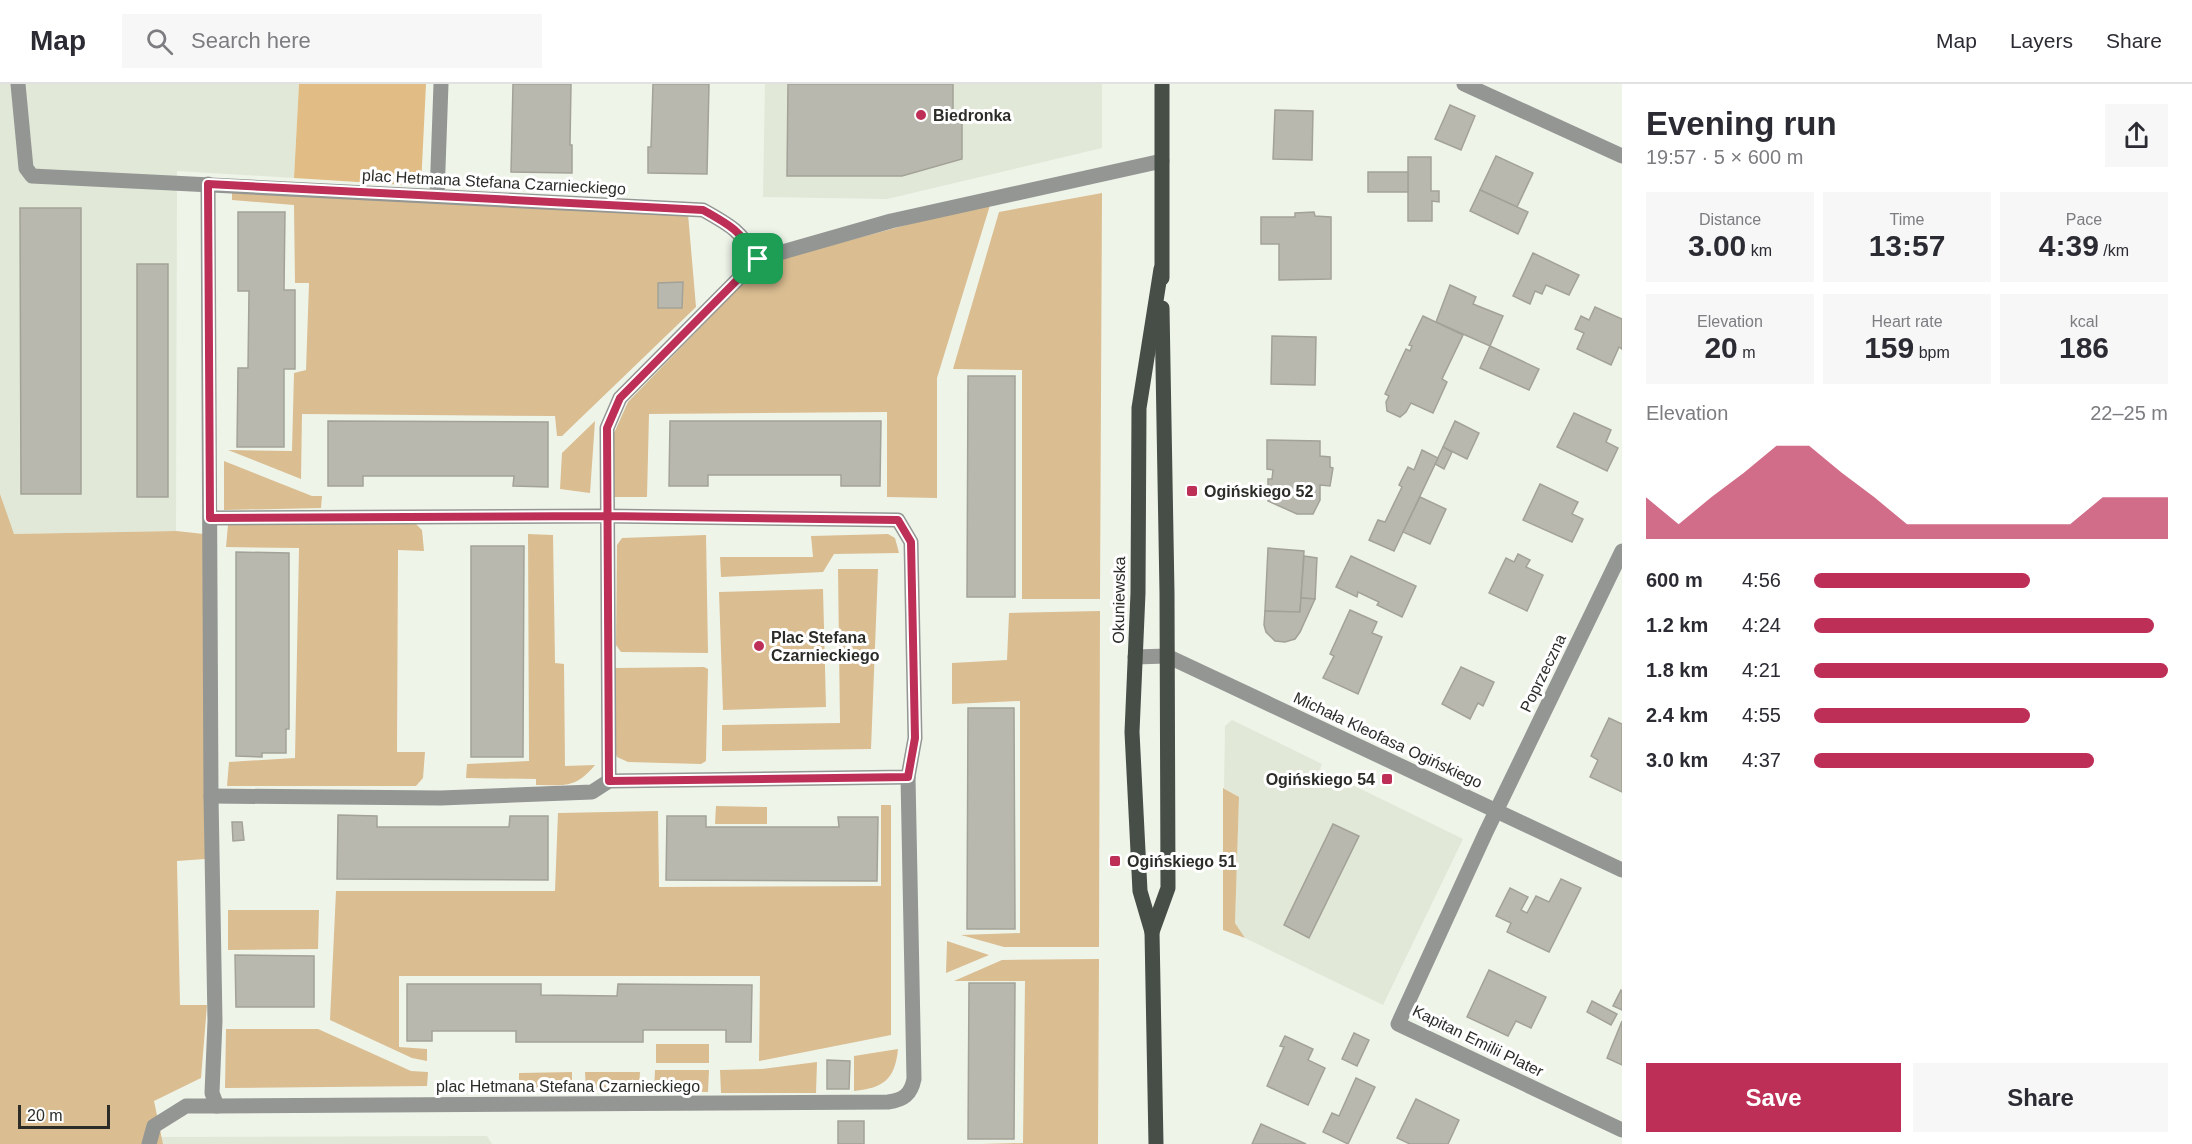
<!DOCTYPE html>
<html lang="en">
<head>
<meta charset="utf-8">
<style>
	:root { --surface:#fff; --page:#f7f7f7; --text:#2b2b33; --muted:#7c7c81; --line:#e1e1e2; --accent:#be2f58 }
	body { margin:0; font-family:Helvetica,sans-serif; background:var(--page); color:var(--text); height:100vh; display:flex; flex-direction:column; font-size:22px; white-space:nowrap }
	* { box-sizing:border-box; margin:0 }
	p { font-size:20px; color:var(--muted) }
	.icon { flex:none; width:33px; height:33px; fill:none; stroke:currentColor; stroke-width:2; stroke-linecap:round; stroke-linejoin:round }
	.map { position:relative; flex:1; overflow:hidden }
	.sheet { display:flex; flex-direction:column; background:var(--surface); width:570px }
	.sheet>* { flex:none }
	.scale { position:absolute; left:18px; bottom:15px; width:92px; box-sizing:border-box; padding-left:6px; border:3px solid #2c2d29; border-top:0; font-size:16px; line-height:21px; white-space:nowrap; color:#2c2d29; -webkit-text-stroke:4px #fff; paint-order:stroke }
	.pin { position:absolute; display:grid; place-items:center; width:51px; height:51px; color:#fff; margin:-26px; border-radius:12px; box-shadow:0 3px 9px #0006 }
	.round { display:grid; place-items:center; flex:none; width:63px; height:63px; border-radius:0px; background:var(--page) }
	.summary { display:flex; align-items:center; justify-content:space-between; height:102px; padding:0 24px }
	h1 { font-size:33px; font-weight:800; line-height:45px }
	.figures { display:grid; grid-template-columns:repeat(3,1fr); gap:9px; height:102px; padding:6px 24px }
	.figures div { display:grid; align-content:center; border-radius:0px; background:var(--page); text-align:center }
	.figures b { font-size:30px; font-weight:800 }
	.figures small { font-size:16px; font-weight:400 }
	.figures p { font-size:16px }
	.chart { height:168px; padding:12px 24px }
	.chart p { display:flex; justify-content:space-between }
	.chart svg { width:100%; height:108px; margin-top:6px; fill:var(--accent); opacity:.7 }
	.button { display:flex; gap:12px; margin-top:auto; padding:12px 24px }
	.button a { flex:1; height:69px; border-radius:0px; background:var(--accent); color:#fff; font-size:24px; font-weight:800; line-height:69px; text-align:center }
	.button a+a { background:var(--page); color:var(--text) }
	ul { padding:0 24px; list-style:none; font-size:20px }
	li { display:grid; grid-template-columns:96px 72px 1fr; align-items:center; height:45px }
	li i { height:15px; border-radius:8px; background:var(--accent) }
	header { display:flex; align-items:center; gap:36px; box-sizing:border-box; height:84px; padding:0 30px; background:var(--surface); border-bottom:2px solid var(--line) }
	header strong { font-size:28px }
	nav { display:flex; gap:33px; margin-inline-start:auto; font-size:21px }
	.search { width:420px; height:54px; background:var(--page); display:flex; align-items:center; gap:15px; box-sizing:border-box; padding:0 21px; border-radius:0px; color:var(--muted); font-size:22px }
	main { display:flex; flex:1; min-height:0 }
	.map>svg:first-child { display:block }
	.built { fill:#e1e8d7 }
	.green { fill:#dabd91 }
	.forest { fill:#e1bd85 }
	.building { fill:#b9b8ae; stroke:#a3a298; stroke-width:1.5 }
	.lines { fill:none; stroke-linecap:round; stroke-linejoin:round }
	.minor { stroke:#939693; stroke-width:15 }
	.major { stroke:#474d47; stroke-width:15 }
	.route-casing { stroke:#fff; stroke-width:12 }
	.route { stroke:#be2f58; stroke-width:8 }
	.poi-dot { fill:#be2f58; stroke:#fff; stroke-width:2 }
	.labels { text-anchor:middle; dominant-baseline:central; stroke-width:6; stroke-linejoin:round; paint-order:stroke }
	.poi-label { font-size:16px; font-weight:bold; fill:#2c2d29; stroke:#fff; text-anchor:start }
	.street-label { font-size:16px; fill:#2c2d29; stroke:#fff }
</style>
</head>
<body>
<header>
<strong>Map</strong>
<div class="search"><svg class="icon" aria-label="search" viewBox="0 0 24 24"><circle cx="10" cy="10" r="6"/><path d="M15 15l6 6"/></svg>Search here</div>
<nav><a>Map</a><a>Layers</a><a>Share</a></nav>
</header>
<main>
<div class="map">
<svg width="1622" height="1060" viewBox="0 0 1622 1060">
	<rect width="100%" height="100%" fill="#eff4e9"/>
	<g class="built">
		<path d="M0 0H299L294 94 177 87 176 447 13 450 0 410Z"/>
		<path d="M765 0H1102V64L887 115 763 113Z"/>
		<path d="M1232 636 1322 680 1320 685 1463 755 1383 921 1245 854 1235 839 1239 713 1224 704 1225 642Z"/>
		<path d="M487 1052 492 1060H163L161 1053Z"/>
	</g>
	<g class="green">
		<path d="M232 105 688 130 696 223 562 352H557L555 332 302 330 301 395 228 366 292 367 294 289 306 286 309 199H295L294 121 232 116Z"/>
		<path d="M1102 109 1100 515H1022V286L953 285 999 128Z"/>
		<path d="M991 118 937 294V414L887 413V328L649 330 647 413H614V349L628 318 762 180Z"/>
		<path d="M595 337 590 409 560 405 562 369Z"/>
		<path d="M224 377 312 412H322L321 424 224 426Z"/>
		<path d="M0 410 14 450 176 447 204 450 205 775 177 777 180 921H207L201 994 154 1017 163 1060H0Z"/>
		<path d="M415 439 422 446 424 467 398 466 397 668H425L423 694 416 702H227L229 678 295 674 299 464 226 463 228 441Z"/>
		<path d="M528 450 553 451 555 579 564 580 565 682 595 681C575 705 565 701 536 701V695L466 694 467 680 529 677Z"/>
		<path d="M888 450 895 454 899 469 834 470 823 488 721 493 720 473H813L811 452Z"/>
		<path d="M706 451 708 569 621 568 616 561 617 461 622 454Z"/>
		<path d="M838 485H878L871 665 722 667V641L840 639Z"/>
		<path d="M823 505 826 623 723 626 719 508Z"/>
		<path d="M1100 527 1099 863H1004L961 851 1020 849V617L952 620V579L1007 576 1009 529Z"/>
		<path d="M704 583 708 585 706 677 701 680 628 678 617 673 614 665V586L616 584Z"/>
		<path d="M1223 704 1239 713 1235 839 1245 854 1223 846Z"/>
		<path d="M881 721H891V951L759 977 760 892H399V963L427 965V977L412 974 330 936 336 807H555L558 729 658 727 659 803 881 802Z"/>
		<path d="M716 722 767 723V740H715Z"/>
		<path d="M228 826H319L318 865 228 866Z"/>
		<path d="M947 857 989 871 946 889Z"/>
		<path d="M1099 875 1098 1060H981L1023 1059 1025 897H954L1002 876Z"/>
		<path d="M226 945H318L411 987 428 988 427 1002 225 1004Z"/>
		<rect x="656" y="960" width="53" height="19"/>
		<path d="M898 965C895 995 884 1004 854 1007V972Z"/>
		<path d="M817 978 816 1009H721L720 986 762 985Z"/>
		<path d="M655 986H709L708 1008 654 1007Z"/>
		<path d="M572 988V1005H519V989Z"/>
		<path d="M585 988H640L639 1006 586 1007Z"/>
	</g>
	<path class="forest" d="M299 0H426L421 102 294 94Z"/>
	<g class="building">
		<path d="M513 0H571L570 61H572V89L511 88Z"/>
		<path d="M653 0H709L707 90 648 89V63H651Z"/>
		<path d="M788 0H953V34H962V75L902 92H787Z"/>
		<path d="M1450 21 1475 32 1461 66 1435 55Z"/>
		<path d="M1275 26 1313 27 1312 76 1273 75Z"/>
		<path d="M1496 72 1533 89 1517 123 1480 106Z"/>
		<path d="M1408 73H1431V107H1439V118L1432 117V137H1408Z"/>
		<rect x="1368" y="88" width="40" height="20"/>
		<path d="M1480 106 1528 128 1518 150 1470 127Z"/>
		<path d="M20 124H81V410H21Z"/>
		<path d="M238 128H285L284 206H295V285H284V363H237L238 284H248L249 207H238Z"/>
		<path d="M1314 128 1315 132 1331 133V195L1279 196V160H1261V133H1295V129Z"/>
		<path d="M1533 169 1579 191 1569 211 1546 201 1542 210 1535 207 1530 220 1513 212Z"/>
		<rect x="137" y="180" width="31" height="233"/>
		<path d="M683 198 682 224H658V199Z"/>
		<path d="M1450 201 1476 213 1473 220 1503 232 1490 262 1436 238Z"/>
		<path d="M1595 223 1622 235V265L1619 263 1611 281 1577 265 1584 249 1575 245 1581 232 1589 236Z"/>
		<path d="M1423 232 1463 251 1442 295 1447 298 1433 329 1411 319 1406 328 1400 333 1387 327 1386 318 1389 312 1385 310 1406 265 1410 267 1412 262 1409 261Z"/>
		<path d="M1272 252 1316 253 1315 301 1271 300Z"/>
		<path d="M1490 262 1539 285 1529 306 1480 284Z"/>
		<path d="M968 292H1015V513H967Z"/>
		<path d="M1574 329 1611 346 1606 358 1618 364 1607 387 1557 363Z"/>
		<path d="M328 337 548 338V403L513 402 514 392H363V402H328Z"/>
		<path d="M670 337H881L880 402H841V391H708V402H669Z"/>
		<path d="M1455 337 1479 349 1467 375 1443 363Z"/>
		<path d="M1267 356 1320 357V372L1330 373V383L1333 384 1330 402 1320 401V416L1313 430H1297L1268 417V395H1272L1273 386 1267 385Z"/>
		<path d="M1443 363 1452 368 1444 385 1435 380Z"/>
		<path d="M1422 366 1438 374 1394 467 1369 456 1378 436 1385 438 1402 403 1399 401 1408 383 1414 386Z"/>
		<path d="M1540 400 1578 418 1572 430 1583 435 1572 458 1523 436Z"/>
		<path d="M1420 413 1446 425 1430 460 1403 448Z"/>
		<path d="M471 462H524L523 673H471Z"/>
		<path d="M1268 464 1304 467 1300 528 1265 527Z"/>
		<path d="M236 468 289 469V645H286V669H262V673L236 672Z"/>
		<path d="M1518 470 1530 476 1526 483 1543 491 1527 527 1489 509 1506 474 1514 478Z"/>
		<path d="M1304 472 1317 474 1315 515 1301 514Z"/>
		<path d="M1351 472 1416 502 1402 533 1377 521 1379 518 1358 508 1357 513 1336 503Z"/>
		<path d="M1301 514 1315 515 1300 548 1295 555 1285 558 1275 557 1266 548 1264 541 1265 527 1300 528Z"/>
		<path d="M1350 526 1377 538 1372 549 1382 553 1358 610 1323 594 1334 572 1330 570Z"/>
		<path d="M1461 583 1494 598 1483 622 1478 619 1470 635 1442 620Z"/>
		<path d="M968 624H1014L1015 845H967Z"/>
		<path d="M1609 634 1622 640V708L1590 693 1598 676 1591 672Z"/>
		<path d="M338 731 377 732V743H509L510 732H548V796L337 795Z"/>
		<path d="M667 732H706V743H839L838 733H878L877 797 666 796Z"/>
		<path d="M232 738H242L244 756 233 757Z"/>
		<path d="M1333 740 1359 752 1309 854 1284 841Z"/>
		<path d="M1561 795 1581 804 1549 868 1507 848 1511 839 1496 832 1510 804 1528 813 1521 826 1527 829 1536 812 1549 818Z"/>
		<path d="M235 871 314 872V923H236Z"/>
		<path d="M1489 886 1546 913 1531 944 1516 937 1508 952 1467 933Z"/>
		<path d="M969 899H1015L1014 1055H968Z"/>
		<path d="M407 900H541V911L617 912 618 900 752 901 751 958H726V946H643V958H516V947H432V957H407Z"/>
		<path d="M1621 906 1622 907V926L1613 922Z"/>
		<path d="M1592 917 1617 930 1611 941 1587 928Z"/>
		<path d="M1622 937V981L1607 974Z"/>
		<path d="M1354 949 1369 956 1357 982 1342 975Z"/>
		<path d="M1285 952 1313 965 1308 976 1325 984 1308 1021 1267 1002 1284 963 1280 962Z"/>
		<path d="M827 976 850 977 849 1005H827Z"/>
		<path d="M1356 994 1375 1003 1348 1060 1323 1048 1332 1029 1339 1032Z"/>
		<path d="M1416 1015 1459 1036 1448 1060H1410L1397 1054Z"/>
		<rect x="838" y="1037" width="26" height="23"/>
		<path d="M1261 1040 1306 1060H1252Z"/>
	</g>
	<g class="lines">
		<g class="minor">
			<path d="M18 0 26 84 32 92 703 126C732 142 740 147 758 175"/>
			<path d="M1464 0 1622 72"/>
			<path d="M208 100 211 712 215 937 212 1009 217 1022 888 1018C904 1016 911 1010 914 995L908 693"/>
			<path d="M437 112 441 0"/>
			<path d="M210 434 606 432 898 436 911 458 915 654 908 693 609 697 592 708 441 714 211 712"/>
			<path d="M1622 467 1486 748 1398 940 1622 1046"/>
			<path d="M1135 573 1167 572 1622 786"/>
			<path d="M609 697 607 344 620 314 758 175 891 137 1162 77"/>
			<path d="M149 1060 154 1042 186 1022H217"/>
		</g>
		<g class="major">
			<path d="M1162 0V194"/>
			<path d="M1152 848 1168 804 1167 509 1162 224"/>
			<path d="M1156 1060 1152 848 1140 807 1132 648 1138 509 1139 324 1161 185"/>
		</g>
	</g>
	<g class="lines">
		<g class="route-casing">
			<path id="route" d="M758 175C740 147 732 142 703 126L208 100 210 434 606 432 898 436 911 458 915 654 908 693 609 697 607 344 620 314 758 175"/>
		</g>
		<use href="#route" class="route"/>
	</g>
	<g class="poi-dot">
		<circle cx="921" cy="31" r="6"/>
		<rect x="1186" y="401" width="12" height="12" rx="3"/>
		<circle cx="759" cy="562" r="6"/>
		<rect x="1381" y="689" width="12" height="12" rx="3"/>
		<rect x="1109" y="771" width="12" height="12" rx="3"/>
	</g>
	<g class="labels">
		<g class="poi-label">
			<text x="933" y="31">Biedronka</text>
			<text x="1204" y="407">Ogińskiego 52</text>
			<text x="771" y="553">Plac Stefana<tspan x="771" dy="18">Czarnieckiego</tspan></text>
			<text x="1375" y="695" text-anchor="end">Ogińskiego 54</text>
			<text x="1127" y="777">Ogińskiego 51</text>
		</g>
		<g class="street-label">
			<text transform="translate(494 98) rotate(3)">plac Hetmana Stefana Czarnieckiego</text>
			<text transform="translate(1119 516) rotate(-89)">Okuniewska</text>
			<text transform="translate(1543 589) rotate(-64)">Poprzeczna</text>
			<text transform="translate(1388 656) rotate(25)">Michała Kleofasa Ogińskiego</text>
			<text transform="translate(1478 957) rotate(26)">Kapitan Emilii Plater</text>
			<text x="568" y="1002">plac Hetmana Stefana Czarnieckiego</text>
		</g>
	</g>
</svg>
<div class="scale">20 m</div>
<div class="pin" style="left:758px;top:175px;background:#1e9e55"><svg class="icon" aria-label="arrive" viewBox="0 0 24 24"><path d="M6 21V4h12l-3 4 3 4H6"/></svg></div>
</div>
<section class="sheet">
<div class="summary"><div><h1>Evening run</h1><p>19:57 · 5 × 600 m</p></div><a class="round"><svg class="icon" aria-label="share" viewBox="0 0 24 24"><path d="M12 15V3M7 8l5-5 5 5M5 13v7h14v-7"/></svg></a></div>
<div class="figures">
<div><p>Distance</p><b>3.00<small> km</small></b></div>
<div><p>Time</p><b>13:57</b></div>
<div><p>Pace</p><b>4:39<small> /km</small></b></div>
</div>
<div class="figures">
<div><p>Elevation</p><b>20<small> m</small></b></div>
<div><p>Heart rate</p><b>159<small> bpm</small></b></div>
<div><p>kcal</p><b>186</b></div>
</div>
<div class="chart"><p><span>Elevation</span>22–25 m</p>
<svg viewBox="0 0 160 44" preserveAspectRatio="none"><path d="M0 44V27L10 38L20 27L30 17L40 6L50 6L60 17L70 27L80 38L90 38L100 38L110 38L120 38L130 38L140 27L150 27L160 27V44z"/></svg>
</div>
<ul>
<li><b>600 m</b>4:56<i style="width:61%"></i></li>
<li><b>1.2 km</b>4:24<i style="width:96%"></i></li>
<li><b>1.8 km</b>4:21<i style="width:100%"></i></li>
<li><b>2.4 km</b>4:55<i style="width:61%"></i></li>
<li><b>3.0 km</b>4:37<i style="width:79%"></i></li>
</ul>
<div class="button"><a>Save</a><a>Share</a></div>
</section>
</main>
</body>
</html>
